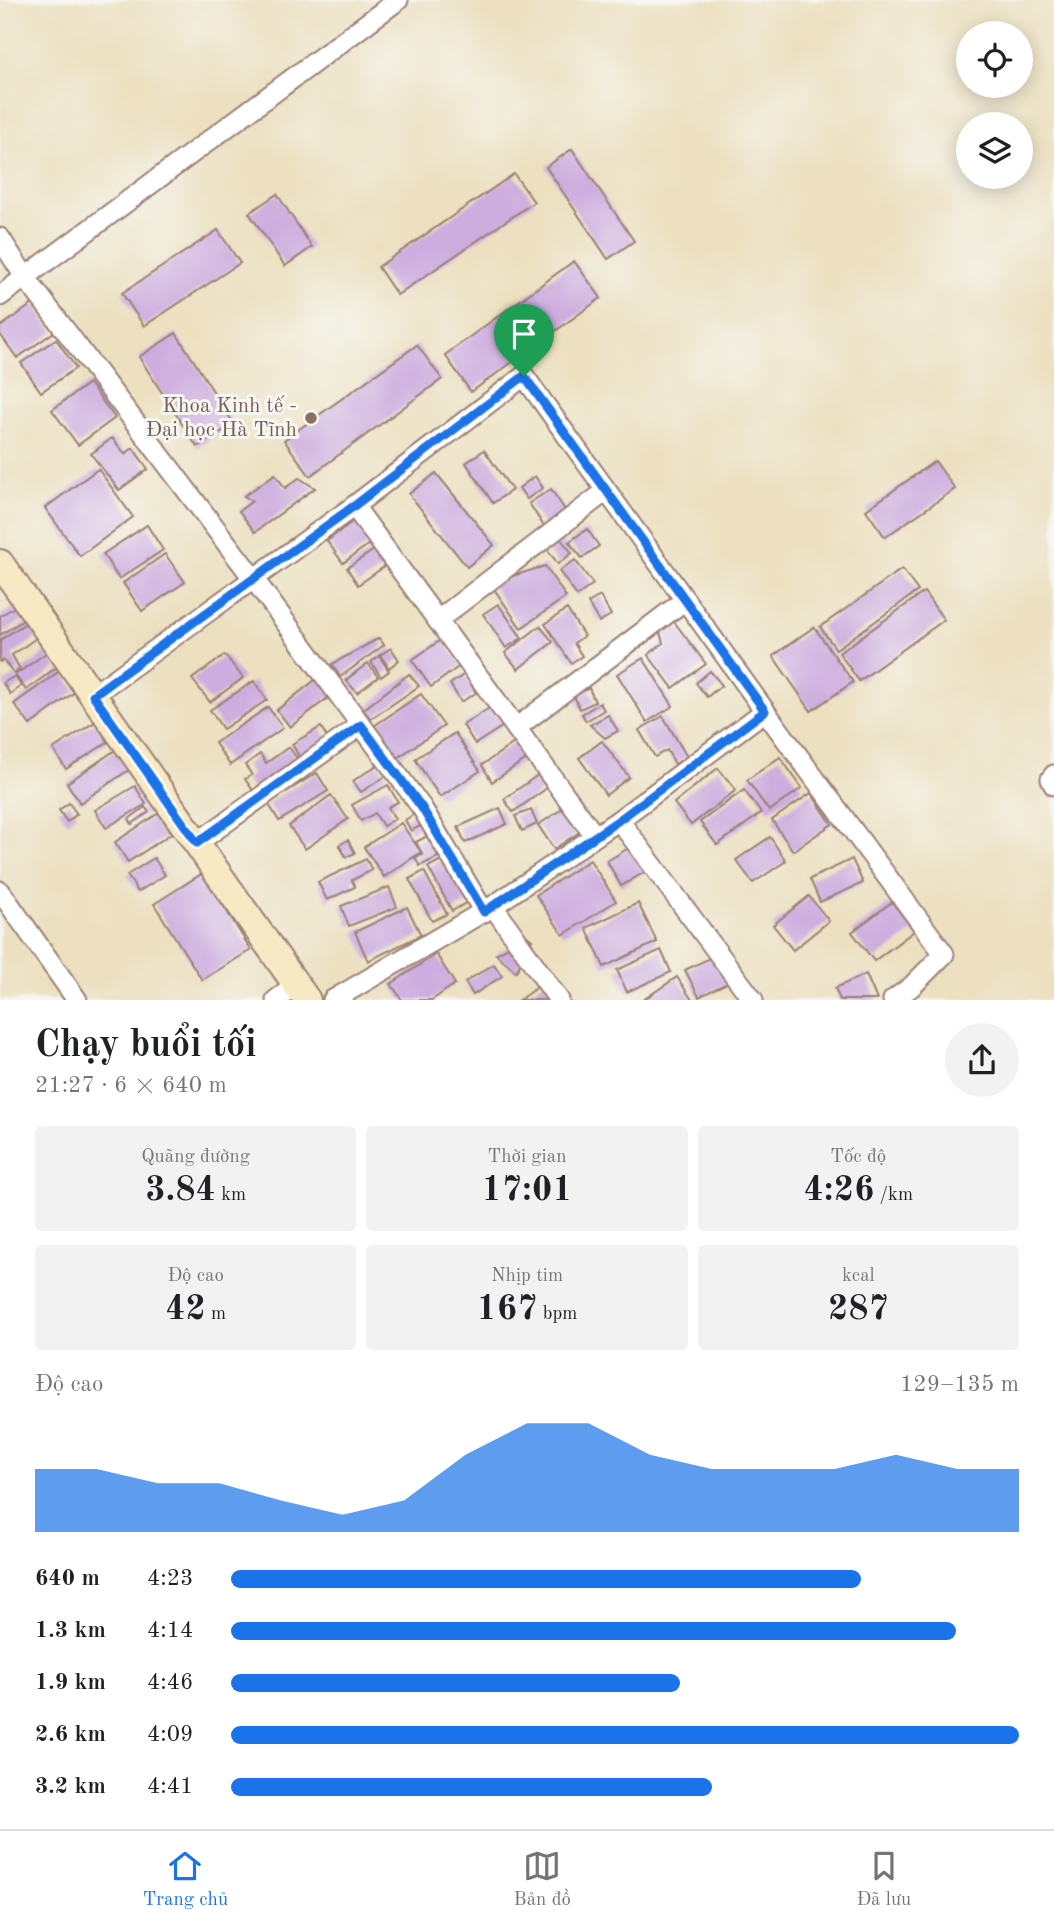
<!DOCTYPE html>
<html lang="vi">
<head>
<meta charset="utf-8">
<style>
	:root { --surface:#fff; --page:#f2f2f2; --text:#202124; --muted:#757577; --line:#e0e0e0; --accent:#1a73e8 }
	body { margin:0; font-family:"Old Standard TT",serif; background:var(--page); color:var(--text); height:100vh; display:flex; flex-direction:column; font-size:26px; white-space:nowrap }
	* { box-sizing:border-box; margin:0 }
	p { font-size:23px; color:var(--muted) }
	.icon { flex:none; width:38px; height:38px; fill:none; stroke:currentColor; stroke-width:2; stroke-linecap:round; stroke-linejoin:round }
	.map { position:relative; height:1000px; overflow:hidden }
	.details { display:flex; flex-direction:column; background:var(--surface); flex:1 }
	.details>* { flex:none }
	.fabs { position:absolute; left:956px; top:21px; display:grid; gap:14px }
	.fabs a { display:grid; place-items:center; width:77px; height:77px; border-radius:50%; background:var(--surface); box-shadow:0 4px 18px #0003; font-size:35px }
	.pin { position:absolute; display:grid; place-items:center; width:60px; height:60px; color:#fff; margin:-72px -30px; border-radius:50% 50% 50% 0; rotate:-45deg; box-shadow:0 0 7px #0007 }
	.pin .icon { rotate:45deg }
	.round { display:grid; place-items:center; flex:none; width:74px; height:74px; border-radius:37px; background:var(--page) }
	.headline { display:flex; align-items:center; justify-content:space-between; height:119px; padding:0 35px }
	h1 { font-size:38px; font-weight:700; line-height:52px }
	.figures { display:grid; grid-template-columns:repeat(3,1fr); gap:10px; height:119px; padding:7px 35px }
	.figures div { display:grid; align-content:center; border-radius:7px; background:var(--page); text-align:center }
	.figures b { font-size:35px; font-weight:700 }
	.figures small { font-size:19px; font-weight:400 }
	.figures p { font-size:19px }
	.chart { height:196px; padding:14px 35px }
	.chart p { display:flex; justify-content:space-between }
	.chart svg { width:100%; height:126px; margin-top:7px; fill:var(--accent); opacity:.7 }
	ul { padding:0 35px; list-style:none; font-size:23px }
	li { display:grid; grid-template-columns:112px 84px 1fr; align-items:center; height:52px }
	li i { height:18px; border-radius:9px; background:var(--accent) }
	.tab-bar { display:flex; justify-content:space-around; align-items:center; height:98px; border-top:2px solid var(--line); background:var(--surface); font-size:19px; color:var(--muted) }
	.tab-bar a { display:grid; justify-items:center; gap:4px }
	.tab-bar .on { color:var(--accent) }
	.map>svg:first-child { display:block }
	.building { fill:#cdaddf }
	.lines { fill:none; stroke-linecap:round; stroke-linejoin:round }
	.minor-casing { stroke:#9b8076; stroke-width:23 }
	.secondary-casing { stroke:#9b8076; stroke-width:30 }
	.minor { stroke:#fff; stroke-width:19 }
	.secondary { stroke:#f6e9c3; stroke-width:26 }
	.route-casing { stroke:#fff; stroke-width:14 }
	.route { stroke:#1a73e8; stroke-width:9 }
	.education-dot { fill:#8d6e63; stroke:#f6f6f2; stroke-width:2.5 }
	.labels { text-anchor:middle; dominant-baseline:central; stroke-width:6; stroke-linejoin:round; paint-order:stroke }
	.education-label { font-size:21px; fill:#785e54; stroke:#f6f6f2; text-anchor:end }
</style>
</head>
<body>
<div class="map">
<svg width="1054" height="1000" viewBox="0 0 1054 1000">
	<rect width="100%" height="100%" fill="#f6f6f2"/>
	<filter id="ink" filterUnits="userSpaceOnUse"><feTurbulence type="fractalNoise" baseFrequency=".0143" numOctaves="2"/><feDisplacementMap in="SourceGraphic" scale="14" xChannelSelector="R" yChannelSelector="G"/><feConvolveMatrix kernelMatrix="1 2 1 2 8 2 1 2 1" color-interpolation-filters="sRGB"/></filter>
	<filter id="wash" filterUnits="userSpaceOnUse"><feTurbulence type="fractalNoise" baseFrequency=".00686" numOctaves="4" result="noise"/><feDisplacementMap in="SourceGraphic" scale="28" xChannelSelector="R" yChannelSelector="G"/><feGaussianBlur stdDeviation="1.57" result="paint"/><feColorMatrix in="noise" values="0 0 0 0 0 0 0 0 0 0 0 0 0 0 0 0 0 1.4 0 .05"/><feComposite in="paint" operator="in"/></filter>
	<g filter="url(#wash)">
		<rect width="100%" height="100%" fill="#ece0c0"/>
		<g id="blocks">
			<g class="building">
				<path d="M572 149 634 241 608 259 546 167Z"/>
				<path d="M514 174 534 202 397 295 378 267Z"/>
				<path d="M277 194 312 247 285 266 249 213Z"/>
				<path d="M218 230 240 263 144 326 122 293Z"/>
				<path d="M574 261 601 298 471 392 445 355Z"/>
				<path d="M34 303 54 332 17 358 0 334V327Z"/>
				<path d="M176 333 234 424 197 447 139 357Z"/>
				<path d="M56 339 76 368 41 392 21 363Z"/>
				<path d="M417 345 442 379 310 476 284 440Z"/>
				<path d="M89 383 115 418 78 445 52 410Z"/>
				<path d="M112 438 125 454 133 448 148 469 119 490 91 454Z"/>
				<path d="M484 450 512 490 493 503 466 463Z"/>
				<path d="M935 461 955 489 885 537 866 510Z"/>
				<path d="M98 469 133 517 80 556 45 508Z"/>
				<path d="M436 473 494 545 467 567 409 494Z"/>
				<path d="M275 474 285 488 299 478 315 488 255 532 239 511 252 501 244 496Z"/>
				<path d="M535 476 543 488 527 499 519 488Z"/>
				<path d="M551 489 569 516 547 531 529 503Z"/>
				<path d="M357 518 373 541 343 563 327 541Z"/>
				<path d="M147 525 163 550 119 579 103 554Z"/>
				<path d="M587 529 599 546 582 558 569 542Z"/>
				<path d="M560 538 572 553 558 564 547 549Z"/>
				<path d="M377 548 388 564 358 585 347 568Z"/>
				<path d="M165 554 185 582 142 611 123 583Z"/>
				<path d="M575 560 593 584 577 596 559 571Z"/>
				<path d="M545 566 566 597 521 628 490 583Z"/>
				<path d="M902 569 918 591 836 649 820 627Z"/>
				<path d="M924 592 944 620 859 681 839 653Z"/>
				<path d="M600 596 611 615 599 622 588 603Z"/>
				<path d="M498 604 522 638 506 648 483 614Z"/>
				<path d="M16 606 25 619 0 635V616Z"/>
				<path d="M567 609 584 636 574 643 582 656 571 663 545 624Z"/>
				<path d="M672 619 706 664 673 688 648 655 663 643 659 629Z"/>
				<path d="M29 621 39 636 12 655 20 669 14 673 3 660 0 662V640Z"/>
				<path d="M540 626 553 642 518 669 505 653Z"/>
				<path d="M814 627 853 682 811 711 773 656Z"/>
				<path d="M379 638 384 645 340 677 332 664Z"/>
				<path d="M442 639 461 665 431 687 412 660Z"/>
				<path d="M391 648 399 660 389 668 380 655Z"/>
				<path d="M46 653 57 667 26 690 15 675Z"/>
				<path d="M225 655 243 678 210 702 192 679Z"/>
				<path d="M379 656 389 671 381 677 371 662Z"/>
				<path d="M643 658 673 706 647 722 617 674Z"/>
				<path d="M368 663 378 677 357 693 346 680Z"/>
				<path d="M61 670 76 691 30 725 14 704Z"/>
				<path d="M710 671 722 685 707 697 696 683Z"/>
				<path d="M409 674 419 686 371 719 363 710Z"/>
				<path d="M465 674 476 693 461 702 450 684Z"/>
				<path d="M15 676 21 686 10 694 3 683Z"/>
				<path d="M319 677 333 694 290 727 277 710Z"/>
				<path d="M254 681 267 700 223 729 210 710Z"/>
				<path d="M589 688 595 702 580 709 574 696Z"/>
				<path d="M421 694 444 726 397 758 374 726Z"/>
				<path d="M502 700 514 719 475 744 463 725Z"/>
				<path d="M600 703 604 710 586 721 582 714Z"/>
				<path d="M268 707 283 728 230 765 215 743Z"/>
				<path d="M608 715 618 731 605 738 590 725Z"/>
				<path d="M663 716 687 757 675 764 667 750 655 757 639 730Z"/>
				<path d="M95 722 108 742 66 769 53 749Z"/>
				<path d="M321 727 330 743 301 760 292 744Z"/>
				<path d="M455 733 480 771 440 797 415 759Z"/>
				<path d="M517 741 528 758 492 782 482 765Z"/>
				<path d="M602 741 629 777 606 795 579 758Z"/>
				<path d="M289 747 299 761 254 792 245 779 252 775 245 765 260 754 266 763Z"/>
				<path d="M117 749 130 769 80 803 67 783Z"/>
				<path d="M780 757 802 788 769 811 747 780Z"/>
				<path d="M379 764 386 776 361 792 353 781Z"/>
				<path d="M718 768 736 790 691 825 674 803Z"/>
				<path d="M317 773 328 791 279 821 268 803Z"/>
				<path d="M538 775 547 788 513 812 504 799Z"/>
				<path d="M388 785 398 802 388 807 395 819 383 826 375 813 361 821 352 805Z"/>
				<path d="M135 786 146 804 106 828 95 810Z"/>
				<path d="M744 790 761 813 717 845 700 822Z"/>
				<path d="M811 793 832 824 793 851 772 820Z"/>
				<path d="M331 795 348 819 305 849 289 826Z"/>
				<path d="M574 801 590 825 554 849 538 825Z"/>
				<path d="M69 803 77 814 67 822 59 810Z"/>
				<path d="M145 807 149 812 132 824 129 819Z"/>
				<path d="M500 808 507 824 465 843 458 827Z"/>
				<path d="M531 810 537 824 522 831 515 816Z"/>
				<path d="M418 812 424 824 411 831 405 820Z"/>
				<path d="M159 813 172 833 128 862 115 842Z"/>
				<path d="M401 823 421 852 384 877 364 847Z"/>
				<path d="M431 834 442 855 420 866 415 858 422 854 423 856 416 842Z"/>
				<path d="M770 837 786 861 753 883 736 860Z"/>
				<path d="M348 840 355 853 346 857 339 845Z"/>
				<path d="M639 842 653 867 621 886 607 861Z"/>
				<path d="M447 857 471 900 452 911 428 867Z"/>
				<path d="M154 858 165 875 138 892 127 875Z"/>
				<path d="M366 859 372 870 352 880 355 887 327 900 318 882Z"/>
				<path d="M852 859 863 883 820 902 810 879Z"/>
				<path d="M590 860 616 901 563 935 536 895Z"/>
				<path d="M424 871 447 914 432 921 409 879Z"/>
				<path d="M203 873 251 950 202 980 154 904Z"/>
				<path d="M389 887 397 907 349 926 341 906Z"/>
				<path d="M809 896 829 921 793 950 773 925Z"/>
				<path d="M892 902 914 931 874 961 852 932Z"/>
				<path d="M638 903 657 942 604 967 586 928Z"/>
				<path d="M407 907 421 935 368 961 355 932Z"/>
				<path d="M527 936 532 940 516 972 496 954Z"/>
				<path d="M661 950 671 972 627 992 617 970Z"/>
				<path d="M726 950 739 977 699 997 685 970Z"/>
				<path d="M436 954 455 984 432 1000H402L391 984Z"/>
				<path d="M494 964 502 976 473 995 465 982Z"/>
				<path d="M866 974 877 1000H840L835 988Z"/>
				<path d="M553 976 555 1000H519Z"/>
				<path d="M677 977 692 1000H643Z"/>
			</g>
		</g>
	</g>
	<g filter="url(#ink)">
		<use href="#blocks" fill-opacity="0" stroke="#9b8076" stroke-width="2"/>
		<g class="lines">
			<g class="minor-casing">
				<g id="minor">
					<path d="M0 238 25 277 253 578 422 808 484 912"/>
					<path d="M0 296 398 0"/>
					<path d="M354 506 595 836"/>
					<path d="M438 620 606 491"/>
					<path d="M93 695 354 506 524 376 765 711 944 954 911 987 893 1000"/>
					<path d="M516 728 685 600"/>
					<path d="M1054 775 1051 779 1054 785"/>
					<path d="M619 820 753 1000"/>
					<path d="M197 843 361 725"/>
					<path d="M0 891 77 1000"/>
					<path d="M493 906 559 1000"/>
					<path d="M276 1000 297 985"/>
					<path d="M333 1000 493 906 619 820 765 711"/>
				</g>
			</g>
			<g class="secondary-casing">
				<path id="secondary" d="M0 563 307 1000"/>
			</g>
			<use href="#minor" class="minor"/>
			<use href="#secondary" class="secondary"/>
		</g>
	</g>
	<g class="lines" filter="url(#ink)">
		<g class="route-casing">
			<path id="route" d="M524 376 765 711 619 820 484 912 422 808 361 725 197 843 93 695 354 506Z"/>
		</g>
		<use href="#route" class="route"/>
	</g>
	<circle class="education-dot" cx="311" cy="418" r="7"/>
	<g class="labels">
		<g class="education-label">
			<text x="297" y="406">Khoa Kinh tế -<tspan x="297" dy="24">Đại học Hà Tĩnh</tspan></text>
		</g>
	</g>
</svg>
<div class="fabs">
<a><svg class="icon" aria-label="locate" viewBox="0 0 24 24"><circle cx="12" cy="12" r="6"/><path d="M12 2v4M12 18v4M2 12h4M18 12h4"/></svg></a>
<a><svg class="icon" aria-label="layers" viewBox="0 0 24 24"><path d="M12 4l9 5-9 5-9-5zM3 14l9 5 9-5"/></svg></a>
</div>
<div class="pin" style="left:524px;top:376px;background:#1e9e55"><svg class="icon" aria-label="arrive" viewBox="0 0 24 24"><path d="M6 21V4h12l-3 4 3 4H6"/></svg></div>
</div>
<section class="details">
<div class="headline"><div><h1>Chạy buổi tối</h1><p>21:27 · 6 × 640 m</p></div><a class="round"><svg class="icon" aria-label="share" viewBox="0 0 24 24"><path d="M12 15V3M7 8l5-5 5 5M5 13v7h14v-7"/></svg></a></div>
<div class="figures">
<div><p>Quãng đường</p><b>3.84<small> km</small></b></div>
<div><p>Thời gian</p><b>17:01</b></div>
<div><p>Tốc độ</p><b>4:26<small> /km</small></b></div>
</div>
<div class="figures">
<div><p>Độ cao</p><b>42<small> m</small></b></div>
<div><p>Nhịp tim</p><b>167<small> bpm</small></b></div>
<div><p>kcal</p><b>287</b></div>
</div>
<div class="chart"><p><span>Độ cao</span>129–135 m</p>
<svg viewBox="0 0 160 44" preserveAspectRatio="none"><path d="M0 44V22L10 22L20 27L30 27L40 33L50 38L60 33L70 17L80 6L90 6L100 17L110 22L120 22L130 22L140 17L150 22L160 22V44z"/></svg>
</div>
<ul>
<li><b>640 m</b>4:23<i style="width:80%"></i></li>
<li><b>1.3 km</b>4:14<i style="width:92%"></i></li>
<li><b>1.9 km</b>4:46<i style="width:57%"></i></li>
<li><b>2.6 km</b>4:09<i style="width:100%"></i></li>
<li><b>3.2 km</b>4:41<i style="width:61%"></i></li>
</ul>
</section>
<nav class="tab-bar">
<a class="on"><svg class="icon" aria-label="home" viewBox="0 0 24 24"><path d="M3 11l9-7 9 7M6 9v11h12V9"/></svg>Trang chủ</a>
<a><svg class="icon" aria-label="map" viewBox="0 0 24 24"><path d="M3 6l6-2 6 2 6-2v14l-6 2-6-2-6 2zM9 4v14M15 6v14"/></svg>Bản đồ</a>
<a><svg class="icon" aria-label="saved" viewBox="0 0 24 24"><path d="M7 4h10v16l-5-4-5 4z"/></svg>Đã lưu</a>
</nav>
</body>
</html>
